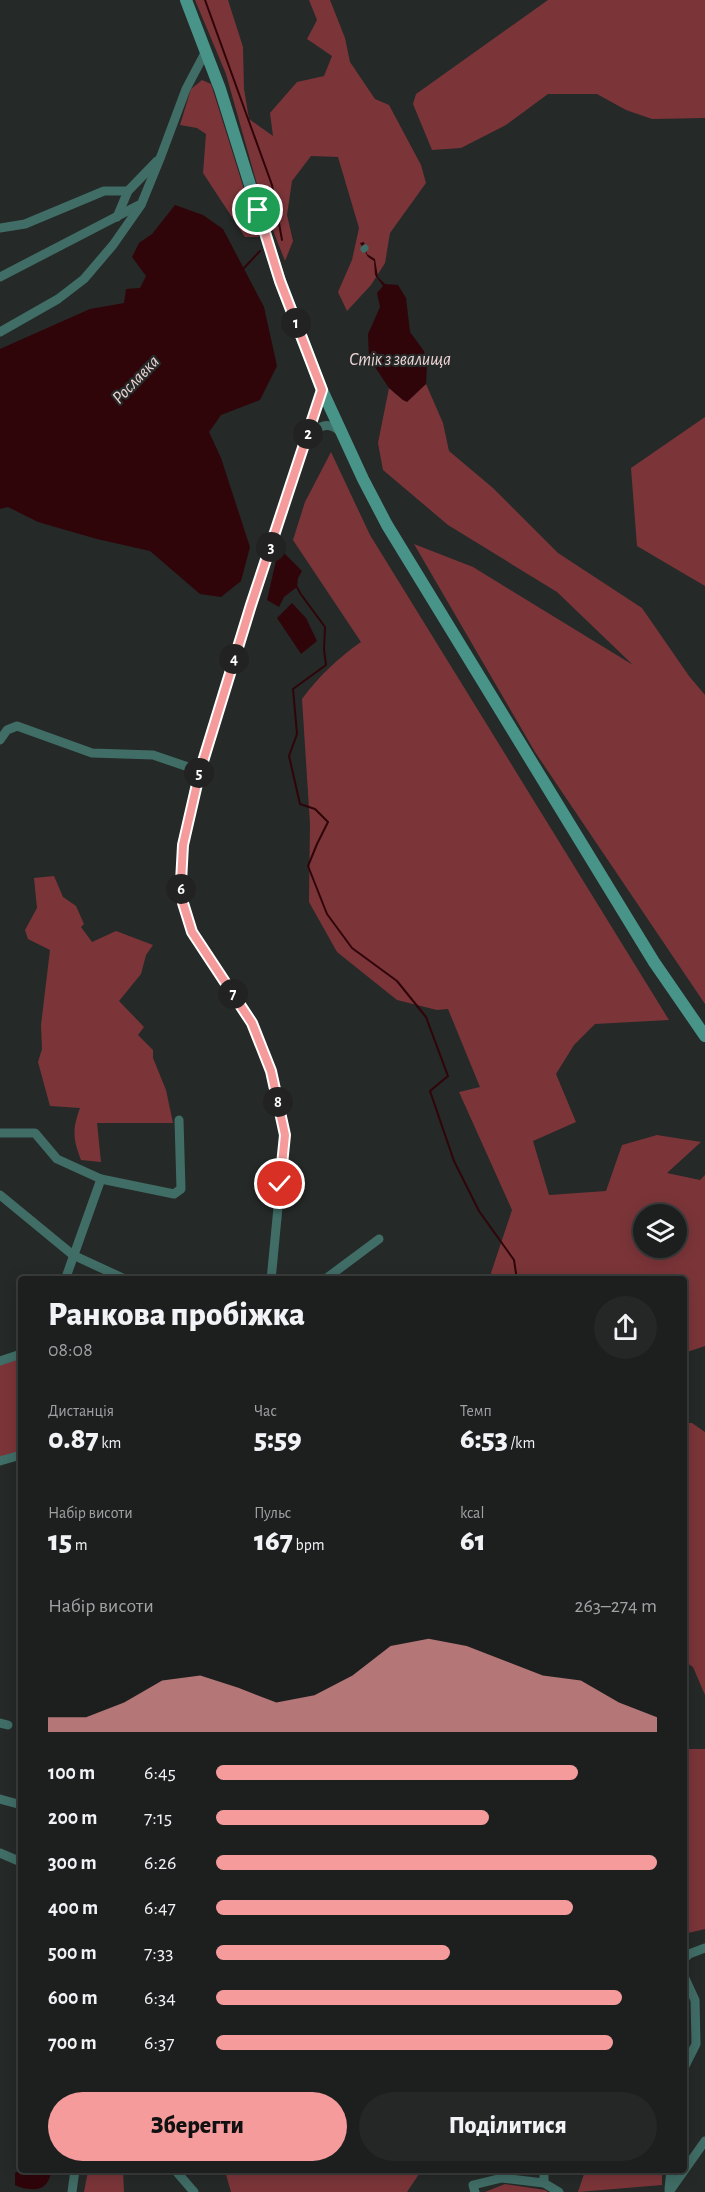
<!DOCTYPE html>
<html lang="uk">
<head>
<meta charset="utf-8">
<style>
	:root { --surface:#1c1f1e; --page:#252727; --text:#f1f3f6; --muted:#a0a2a4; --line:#3a3d3c; --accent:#f59b9c }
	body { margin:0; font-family:"Alegreya Sans",sans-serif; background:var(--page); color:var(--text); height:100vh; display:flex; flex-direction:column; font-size:22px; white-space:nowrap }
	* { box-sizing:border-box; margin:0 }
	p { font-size:20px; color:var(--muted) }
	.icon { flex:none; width:33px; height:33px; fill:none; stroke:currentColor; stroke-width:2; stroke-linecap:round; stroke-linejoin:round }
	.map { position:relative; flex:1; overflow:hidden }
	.side { position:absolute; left:18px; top:1276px; width:669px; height:897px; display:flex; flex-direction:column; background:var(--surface); border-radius:6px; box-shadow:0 3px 15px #0003,0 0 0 2px var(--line) }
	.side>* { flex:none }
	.buttons { position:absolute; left:633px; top:1204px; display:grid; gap:12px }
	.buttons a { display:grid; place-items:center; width:54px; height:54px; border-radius:50%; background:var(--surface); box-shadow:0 3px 15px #0003,0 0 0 2px var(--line); font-size:30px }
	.pin { position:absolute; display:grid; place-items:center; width:51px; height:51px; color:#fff; margin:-26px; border:3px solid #fff; border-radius:50%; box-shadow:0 2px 6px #0007 }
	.km { position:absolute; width:30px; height:30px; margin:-15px; border-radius:50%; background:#222; color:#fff; font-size:16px; line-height:30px; text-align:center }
	.round { display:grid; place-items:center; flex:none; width:63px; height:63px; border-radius:32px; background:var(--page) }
	.head { display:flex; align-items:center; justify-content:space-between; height:102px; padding:0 30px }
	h1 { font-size:33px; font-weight:800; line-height:45px }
	.figures { display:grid; grid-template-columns:repeat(3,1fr); gap:9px; height:102px; padding:6px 30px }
	.figures div { display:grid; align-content:center }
	.figures b { font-size:30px; font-weight:800 }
	.figures small { font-size:16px; font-weight:400 }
	.figures p { font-size:16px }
	.chart { height:168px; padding:12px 30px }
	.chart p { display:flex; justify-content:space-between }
	.chart svg { width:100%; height:108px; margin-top:6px; fill:var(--accent); opacity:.7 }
	.cta { display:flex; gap:12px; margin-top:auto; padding:12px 30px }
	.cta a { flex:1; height:69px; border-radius:36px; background:var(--accent); color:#111; font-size:24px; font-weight:800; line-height:69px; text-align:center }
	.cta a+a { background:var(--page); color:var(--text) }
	ul { padding:0 30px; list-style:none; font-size:20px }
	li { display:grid; grid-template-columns:96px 72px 1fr; align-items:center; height:45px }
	li i { height:15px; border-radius:8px; background:var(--accent) }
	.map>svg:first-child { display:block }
	.green { fill:#7b3539; fill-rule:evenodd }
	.water { fill:#2f050a }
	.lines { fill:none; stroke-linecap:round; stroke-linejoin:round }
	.stream { stroke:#2f050a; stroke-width:2 }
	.pedestrian { stroke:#406d66; stroke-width:7 }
	.minor { stroke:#406d66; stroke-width:9 }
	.secondary { stroke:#499489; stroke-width:12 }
	.route-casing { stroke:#fff; stroke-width:12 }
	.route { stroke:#f59b9c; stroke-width:8 }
	.labels { text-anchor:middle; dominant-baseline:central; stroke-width:4.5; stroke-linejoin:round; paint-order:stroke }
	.water-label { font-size:18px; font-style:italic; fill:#f0d6d6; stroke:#252928 }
</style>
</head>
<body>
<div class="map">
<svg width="705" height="2192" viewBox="0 0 705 2192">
	<rect width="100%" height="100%" fill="#252928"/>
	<g class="green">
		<path d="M195 0H228L243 47 244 89 249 119 273 136 270 113 297 82 324 76 332 56 307 39 317 20 309 0H330L345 38 350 62 375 99 389 105 421 165 426 183 390 233 385 263 371 285 347 311 338 292 352 260 359 228 338 157 311 156 292 181 287 215 293 241 285 261 262 202 226 74Z"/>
		<path d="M548 0H705V118L652 119 626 110 597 94H548L506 125 461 148 432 150 413 104 416 94Z"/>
		<path d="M202 80 211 84 259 237H245L203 173 206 134 197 128 180 125 191 89Z"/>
		<path d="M426 384 443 423 449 451 493 488 558 553 642 608 689 676 705 695V1004L535 752 414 544 473 567 633 665 557 592 448 525 383 470 378 443 389 388 403 400 407 401Z"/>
		<path d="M705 417V586L637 546 631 468Z"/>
		<path d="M331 452 370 535 669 1020 595 1024 574 1045 556 1074 576 1122 533 1141 549 1195 606 1191 622 1145 657 1135 701 1142 667 1173 700 1180 705 1175V1346L684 1353V1280L489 1279 512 1210 459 1092 480 1087 448 1009 437 1010 397 1000 337 952 309 902 310 824 302 699C319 676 338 658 361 642L293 540 305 502ZM644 1215H676V1248H644Z"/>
		<path d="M54 876 63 897 76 906 84 924 81 927 92 942 116 931 153 945 146 955 141 974 119 1001 144 1027 138 1035 153 1050V1058L166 1090 173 1123H97L101 1162 81 1160C73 1139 72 1130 80 1108L50 1106 38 1062 42 1049 41 1025 50 950 28 939 25 930 37 908 34 878Z"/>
		<path d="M21 1354V1455L0 1461V1361Z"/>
		<path d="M684 1423H692L705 1432V1695L693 1667 684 1661Z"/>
		<path d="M684 1749H705V1929L684 1934Z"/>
		<path d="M88 2171H123L124 2192H84Z"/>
		<path d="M225 2171V2170L421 2171 407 2192H231Z"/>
		<path d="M585 2171H662V2185L578 2192Z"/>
		<path d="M505 2184 545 2190 548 2192H485Z"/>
	</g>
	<g class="water">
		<path d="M175 205 203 215 223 229 264 307 277 366 260 400 221 415 209 432 221 458 250 547 241 581 221 597 200 594 150 551 97 539 38 522 8 507 0 509V349L90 309 124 303 126 289 140 288 146 276 132 257 139 243 152 234Z"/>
		<path d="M364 242 367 254 375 259 378 277 385 284 398 285 406 298 410 332 424 351 427 366 426 384 407 402 403 400 389 388 369 358 368 334 380 307 377 293 383 286 375 275 374 261 368 257 360 243Z"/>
		<path d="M282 551 302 571 298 578 297 587 284 597 279 607 267 600 277 556Z"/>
		<path d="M292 603 306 618 317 641 301 654 277 618Z"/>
		<path d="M22 2170H52V2171C50 2175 49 2182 45 2185 39 2192 22 2189 15 2185V2173Z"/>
	</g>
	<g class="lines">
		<g class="stream">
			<path d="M205 0 272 185 282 240"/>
			<path d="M243 269 260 251"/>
			<path d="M297 587 300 593 325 627 324 650 326 665 293 689 297 734 289 756 300 804 315 809 328 822 317 844 308 866 327 914 352 948 397 981 426 1017 448 1076 430 1091 454 1161 479 1211 514 1260 517 1280"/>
		</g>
		<path class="pedestrian" d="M364 249 365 248"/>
		<g class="minor">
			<path d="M117 217 128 191 157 161"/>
			<path d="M0 228 25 224 104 191H128"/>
			<path d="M0 277 139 205"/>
			<path d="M0 332 58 299 84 279 113 245 141 205 161 156 186 89 206 51"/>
			<path d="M309 437C319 425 328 421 341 432"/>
			<path d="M0 740 7 730 17 726 92 753 153 755 200 771"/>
			<path d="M0 1133H35L57 1159 101 1179 174 1194 181 1189 179 1120"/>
			<path d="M0 1195 73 1255 127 1280"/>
			<path d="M65 1280 101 1179"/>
			<path d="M271 1280 285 1135 271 1071 252 1023 192 932 183 902 181 881 183 845 200 771 251 605 322 390"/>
			<path d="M324 1280 379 1239"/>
			<path d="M0 1361 21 1354"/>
			<path d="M0 1461 21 1455"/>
			<path d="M0 1723 8 1725"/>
			<path d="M0 1799 18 1804"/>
			<path d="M0 1853 21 1862"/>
			<path d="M684 1959 689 1954 705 1948"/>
			<path d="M684 1976 695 2000 696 2044 684 2068"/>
			<path d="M175 2170 194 2192"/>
			<path d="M544 2183 559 2192"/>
			<path d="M669 2189 671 2170"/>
			<path d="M72 2192 75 2170"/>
			<path d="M475 2192 473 2185 502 2178 544 2183V2170"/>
			<path d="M669 2192 705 2141"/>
		</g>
		<path class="secondary" d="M186 0 220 89 280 281 322 390 363 479 387 525 654 962 705 1036"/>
	</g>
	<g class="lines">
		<g class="route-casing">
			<path id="route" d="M258 210 280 281 322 390 251 605 200 771 183 845 181 882 183 903 192 932 252 1023 271 1071 285 1135 280 1184"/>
		</g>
		<use href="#route" class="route"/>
	</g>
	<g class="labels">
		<g class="water-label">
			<text x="400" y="360">Стік з звалища</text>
			<text transform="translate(136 380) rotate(-46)">Рославка</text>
		</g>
	</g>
</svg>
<div class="buttons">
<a><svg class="icon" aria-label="layers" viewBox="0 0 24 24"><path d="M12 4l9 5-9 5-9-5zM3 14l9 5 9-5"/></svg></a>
</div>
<div class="pin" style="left:258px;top:210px;background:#1e9e55"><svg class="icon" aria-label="arrive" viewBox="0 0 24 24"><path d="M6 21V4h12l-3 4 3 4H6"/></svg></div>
<div class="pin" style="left:280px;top:1184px;background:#d93025"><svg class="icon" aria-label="check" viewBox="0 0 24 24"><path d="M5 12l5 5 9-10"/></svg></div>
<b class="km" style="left:296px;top:323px">1</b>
<b class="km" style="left:308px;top:434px">2</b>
<b class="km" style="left:271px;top:547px">3</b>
<b class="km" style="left:234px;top:659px">4</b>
<b class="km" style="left:199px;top:773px">5</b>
<b class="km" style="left:181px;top:889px">6</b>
<b class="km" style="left:233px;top:994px">7</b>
<b class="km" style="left:278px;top:1102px">8</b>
<section class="side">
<div class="head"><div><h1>Ранкова пробіжка</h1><p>08:08</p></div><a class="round"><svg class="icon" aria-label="share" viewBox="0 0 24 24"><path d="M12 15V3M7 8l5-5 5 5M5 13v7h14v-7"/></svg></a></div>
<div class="figures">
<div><p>Дистанція</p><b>0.87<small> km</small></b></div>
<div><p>Час</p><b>5:59</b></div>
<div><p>Темп</p><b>6:53<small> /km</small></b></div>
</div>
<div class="figures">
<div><p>Набір висоти</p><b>15<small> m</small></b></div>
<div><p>Пульс</p><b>167<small> bpm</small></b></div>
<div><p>kcal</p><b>61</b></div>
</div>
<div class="chart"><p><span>Набір висоти</span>263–274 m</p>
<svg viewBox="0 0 160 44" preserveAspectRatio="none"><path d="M0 44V38L10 38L20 32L30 23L40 21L50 26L60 32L70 29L80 21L90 9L100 6L110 9L120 15L130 21L140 23L150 32L160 38V44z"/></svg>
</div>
<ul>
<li><b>100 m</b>6:45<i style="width:82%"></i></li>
<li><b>200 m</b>7:15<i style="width:62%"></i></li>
<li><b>300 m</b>6:26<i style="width:100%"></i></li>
<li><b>400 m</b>6:47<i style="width:81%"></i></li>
<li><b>500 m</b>7:33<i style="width:53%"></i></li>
<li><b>600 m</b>6:34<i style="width:92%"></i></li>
<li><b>700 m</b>6:37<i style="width:90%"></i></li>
</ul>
<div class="cta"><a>Зберегти</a><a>Поділитися</a></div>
</section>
</div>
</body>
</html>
